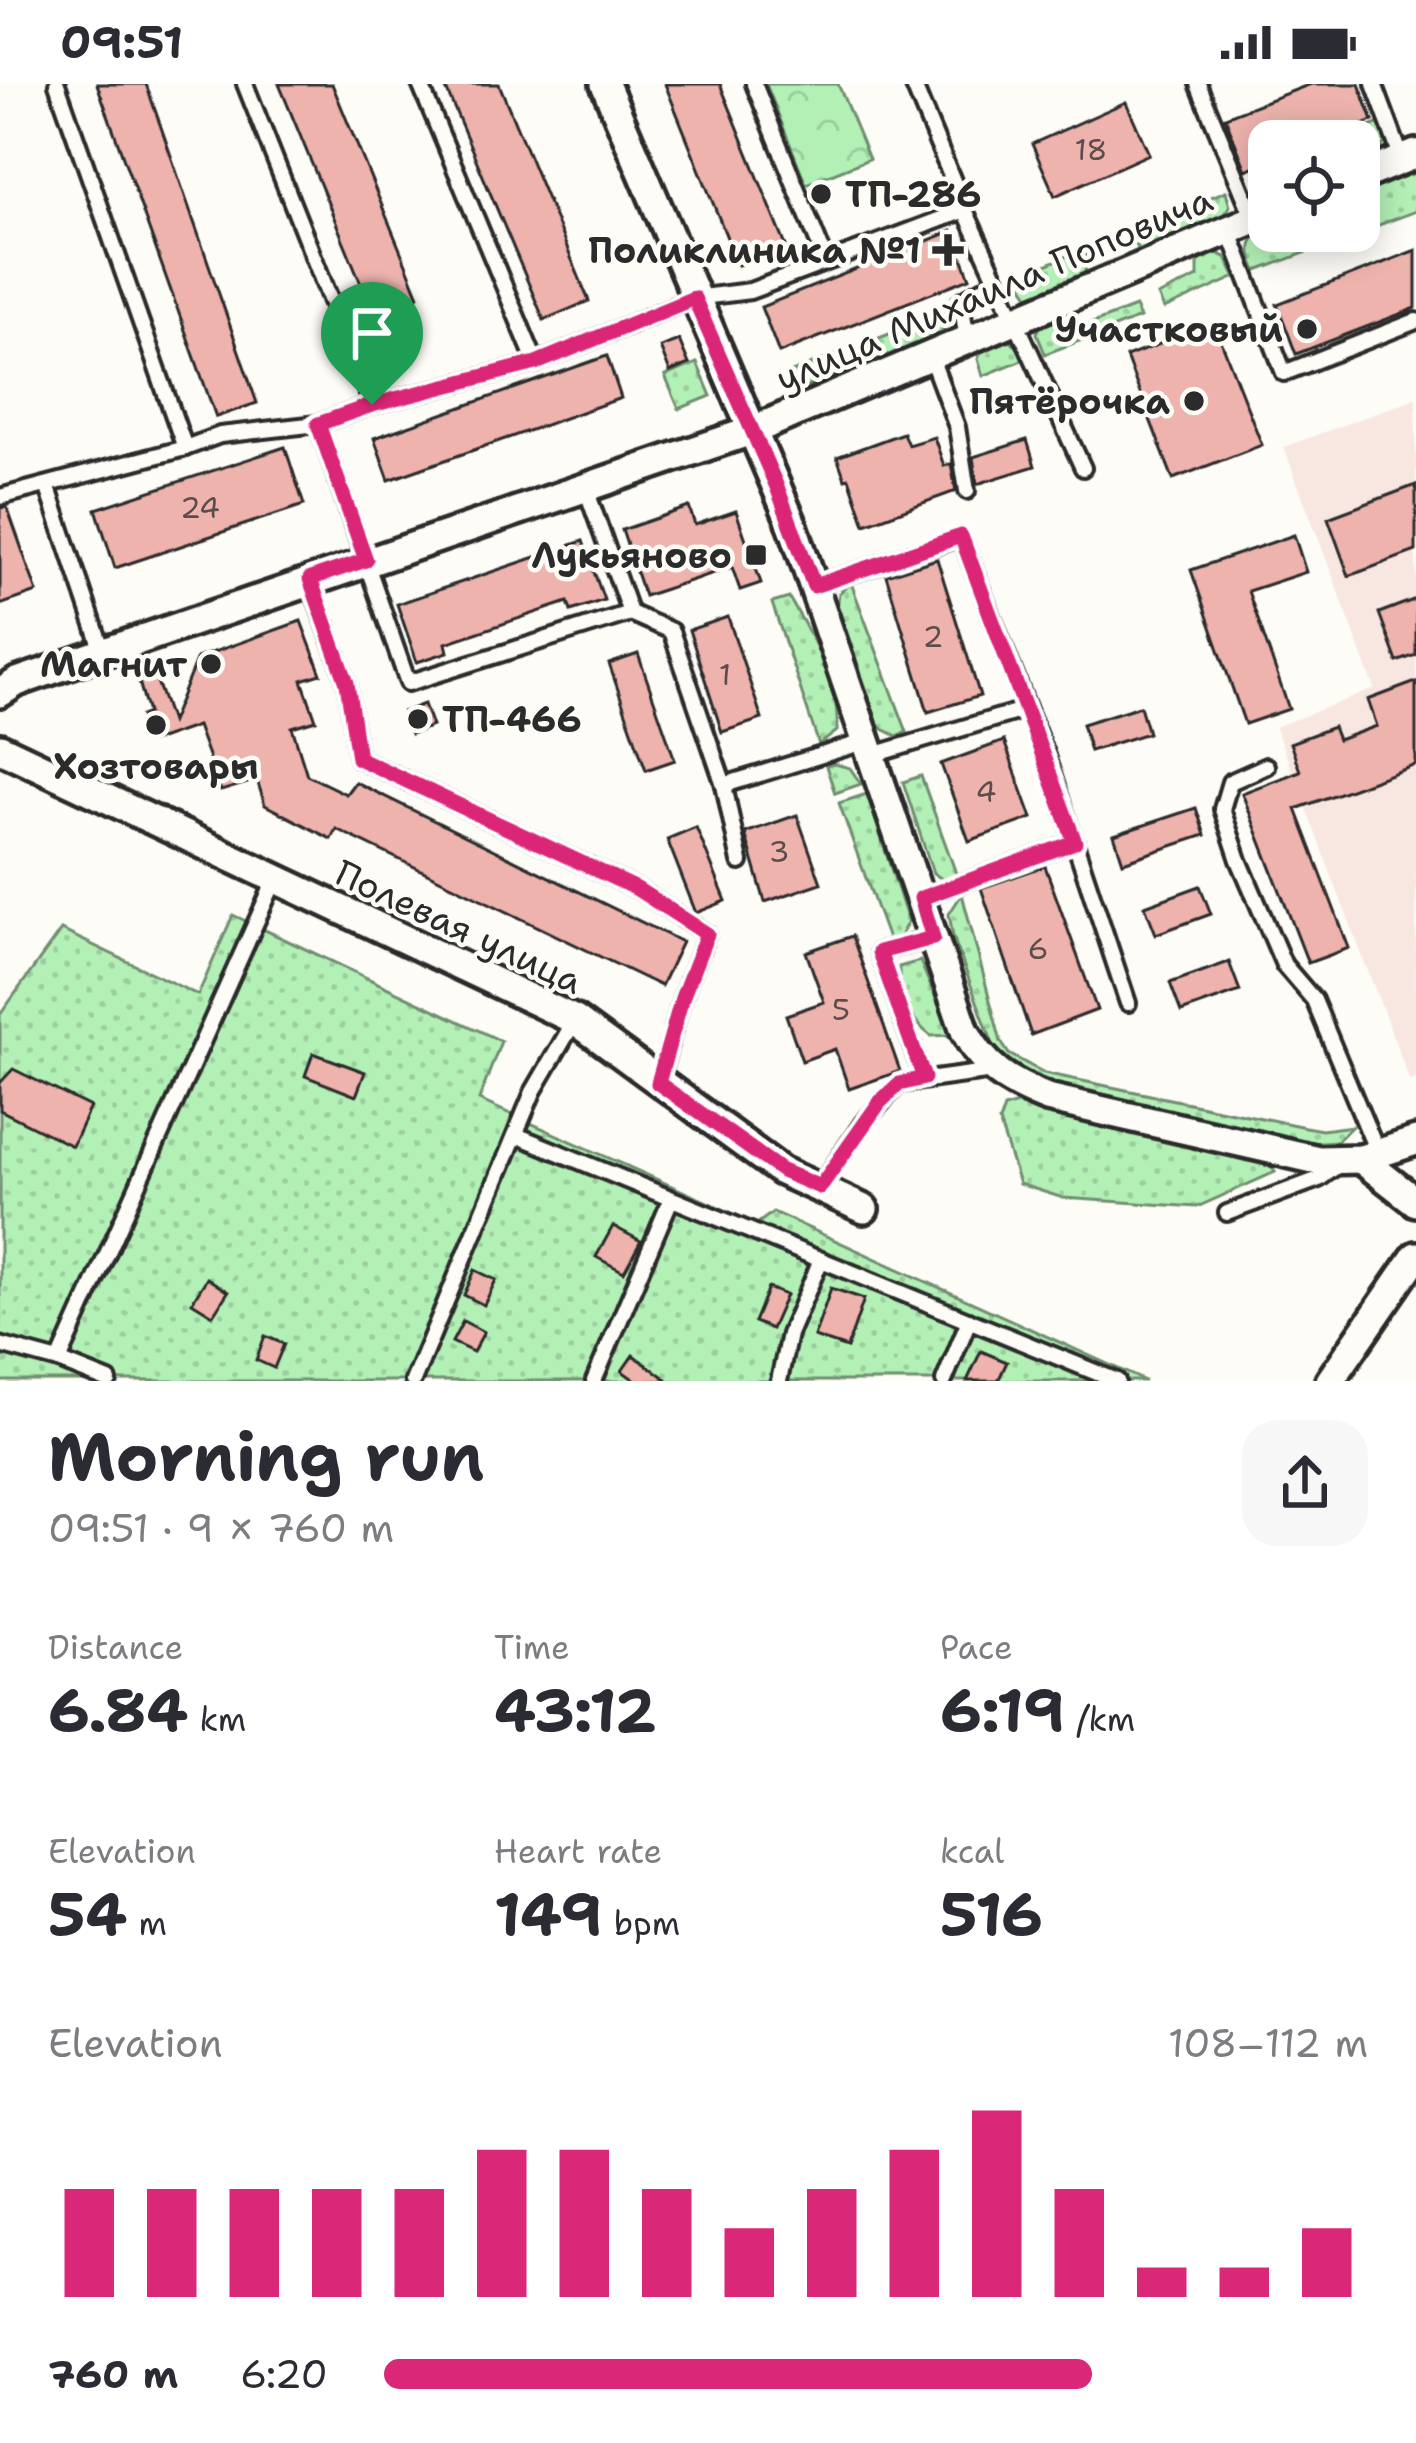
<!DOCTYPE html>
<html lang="en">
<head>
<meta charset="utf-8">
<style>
	:root { --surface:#fff; --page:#f7f7f7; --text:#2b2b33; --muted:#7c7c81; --accent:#db2777 }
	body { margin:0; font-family:"Shantell Sans",sans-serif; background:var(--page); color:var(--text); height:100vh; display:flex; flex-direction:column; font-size:45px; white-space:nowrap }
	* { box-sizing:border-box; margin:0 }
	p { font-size:39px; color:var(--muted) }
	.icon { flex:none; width:66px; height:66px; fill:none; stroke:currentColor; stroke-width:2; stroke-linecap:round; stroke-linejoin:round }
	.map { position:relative; height:1297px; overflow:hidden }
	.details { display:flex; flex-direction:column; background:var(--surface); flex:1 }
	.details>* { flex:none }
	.buttons { position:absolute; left:1248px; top:36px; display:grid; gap:24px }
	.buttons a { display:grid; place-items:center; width:132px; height:132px; border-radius:24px; background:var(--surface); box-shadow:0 6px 30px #0003; font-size:60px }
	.pin { position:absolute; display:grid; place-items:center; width:102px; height:102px; color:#fff; margin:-123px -51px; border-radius:50% 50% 50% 0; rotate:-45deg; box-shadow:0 0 12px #0007 }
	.pin .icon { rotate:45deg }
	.round { display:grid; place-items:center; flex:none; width:126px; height:126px; border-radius:36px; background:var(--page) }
	.summary { display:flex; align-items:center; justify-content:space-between; height:204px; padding:0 48px }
	h1 { font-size:66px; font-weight:700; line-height:90px }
	.figures { display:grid; grid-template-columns:repeat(3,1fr); gap:18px; height:204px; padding:12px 48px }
	.figures div { display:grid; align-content:center }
	.figures b { font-size:60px; font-weight:700 }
	.figures small { font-size:33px; font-weight:400 }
	.figures p { font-size:33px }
	.chart { height:336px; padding:24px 48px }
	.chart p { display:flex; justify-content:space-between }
	.chart svg { width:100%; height:216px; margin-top:12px; stroke:var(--accent); stroke-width:6 }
	ul { padding:0 48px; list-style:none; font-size:39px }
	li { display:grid; grid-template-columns:192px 144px 1fr; align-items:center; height:90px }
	li i { height:30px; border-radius:15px; background:var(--accent) }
	.status { display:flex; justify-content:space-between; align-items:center; height:84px; padding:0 60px; background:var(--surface); direction:ltr }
	.status svg { height:33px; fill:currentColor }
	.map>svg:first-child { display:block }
	.built { fill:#f8e6e1 }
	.grass { fill:url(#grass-dots); stroke:#6f8e70; stroke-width:3 }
	.park { fill:url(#park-crowns); stroke:#6f8e70; stroke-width:3 }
	.building { fill:#eeb3ad; stroke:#2b2b2b; stroke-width:3 }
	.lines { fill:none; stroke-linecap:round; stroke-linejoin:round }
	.service-casing { stroke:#2b2b2b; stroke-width:22 }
	.minor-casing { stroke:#2b2b2b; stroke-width:36 }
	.service { stroke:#fdfcf7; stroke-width:14 }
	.minor { stroke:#fdfcf7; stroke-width:27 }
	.route-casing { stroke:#fff; stroke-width:24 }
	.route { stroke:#db2777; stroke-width:15 }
	.poi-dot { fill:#2b2b2b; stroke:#fdfcf7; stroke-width:4.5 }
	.labels { text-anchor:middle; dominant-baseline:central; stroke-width:9; stroke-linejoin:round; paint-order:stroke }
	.number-label { font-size:30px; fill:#5c4d4c }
	.poi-label { font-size:36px; font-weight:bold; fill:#2b2b2b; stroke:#fdfcf7; text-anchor:end }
	.street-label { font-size:36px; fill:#2b2b2b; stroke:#fdfcf7 }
</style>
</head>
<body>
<div class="status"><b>09:51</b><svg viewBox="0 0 49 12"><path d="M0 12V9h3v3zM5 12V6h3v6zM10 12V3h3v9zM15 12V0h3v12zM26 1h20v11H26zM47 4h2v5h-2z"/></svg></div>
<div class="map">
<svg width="1416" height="1297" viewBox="0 0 1416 1297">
	<defs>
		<pattern id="grass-dots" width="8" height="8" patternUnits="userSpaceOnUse" patternTransform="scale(3)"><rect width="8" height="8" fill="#b3f0b6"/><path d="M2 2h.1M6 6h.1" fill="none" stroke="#9ace9d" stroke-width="1.8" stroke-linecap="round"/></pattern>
		<pattern id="park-crowns" width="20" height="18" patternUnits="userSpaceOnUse" patternTransform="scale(3)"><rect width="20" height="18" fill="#b3f0b6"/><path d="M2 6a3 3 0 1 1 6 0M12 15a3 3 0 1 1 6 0" fill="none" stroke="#9ace9d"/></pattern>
	</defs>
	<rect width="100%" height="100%" fill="#fdfcf7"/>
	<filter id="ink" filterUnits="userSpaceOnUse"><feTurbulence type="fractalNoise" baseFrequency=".00833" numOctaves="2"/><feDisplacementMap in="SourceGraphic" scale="24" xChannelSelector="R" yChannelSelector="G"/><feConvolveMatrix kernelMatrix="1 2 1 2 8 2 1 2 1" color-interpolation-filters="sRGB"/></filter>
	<g filter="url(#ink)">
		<path class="built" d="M1416 314V995L1410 997 1275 643 1375 605 1284 363Z"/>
		<g class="grass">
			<path d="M1382 38 1385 59 1376 69 1359 76V57H1333Z"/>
			<path d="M1416 87V127L1257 187C1248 168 1246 153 1269 144V147H1359V109Z"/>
			<path d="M1226 107 1230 122 1220 137 1149 167H1140L1124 148Z"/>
			<path d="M1086 164 1085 192 1032 215 1017 193Z"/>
			<path d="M1214 168 1226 173 1236 193 1164 225 1158 212 1198 193V178Z"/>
			<path d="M1135 223 1140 234 1045 270 1037 249 1039 243 1058 230 1067 249Z"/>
			<path d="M951 226 948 241 933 256 798 306 792 288Z"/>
			<path d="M1007 252 1027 274 983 292 978 275 982 264Z"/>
			<path d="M697 279 711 312 679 325 665 292Z"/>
			<path d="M851 499 907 648 897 652 879 643 837 525 839 509Z"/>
			<path d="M789 514C813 554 840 598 837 647L819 661 772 519Z"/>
			<path d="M835 680 850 684 861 700 835 709 826 682Z"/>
			<path d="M921 692 958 795H942L933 789 903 698Z"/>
			<path d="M867 710 908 837 900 853 890 861 839 719Z"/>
			<path d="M962 810 1001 958 1009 970 1044 989 1305 1043 1322 1046 1352 1042 1337 1057 1307 1059 1058 1004 1019 987 994 963 953 853 949 830Z"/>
			<path d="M233 831 501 957 479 1016 757 1140 773 1128 1145 1297H0V931L61 846 198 911Z"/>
			<path d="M920 877 951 951 931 952C910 936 898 909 899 883Z"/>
			<path d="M1017 1020 1271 1082 1275 1088 1197 1123 1063 1114 1019 1100 999 1038 1004 1024Z"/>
		</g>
		<path class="park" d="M766 0H838L869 75 806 100Z"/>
		<g class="building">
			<path d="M97 0H146L257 319 216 333Z"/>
			<path d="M279 0H332L419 212 374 231Z"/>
			<path d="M444 0H499L589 217 544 236Z"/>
			<path d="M665 0H720L786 162 738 181Z"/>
			<path d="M1311 0H1359L1373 37 1321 57H1269V77L1246 86 1225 33Z"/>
			<path d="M1126 18 1149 70 1055 112 1032 60Z"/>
			<path d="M952 147 970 194 779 269 761 223Z"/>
			<path d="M1416 166V224L1296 270 1277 220Z"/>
			<path d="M1214 239 1262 361 1173 395 1126 273Z"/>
			<path d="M679 256 689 280 670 288 660 263Z"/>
			<path d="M607 272 621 314 389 396 374 354Z"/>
			<path d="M903 349 908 361 934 353 944 382 951 380 956 407 865 440 849 394 845 395 837 373Z"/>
			<path d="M1027 356 1035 382 977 400 973 373Z"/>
			<path d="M285 363 304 421 115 484 96 425Z"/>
			<path d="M1416 401V467L1349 492 1328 434Z"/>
			<path d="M7 423 37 508 0 521V424Z"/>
			<path d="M689 423 695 441 736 427 761 499 740 506 732 483 644 512 622 446Z"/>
			<path d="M1294 451 1306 488 1248 507 1289 625 1245 640 1191 486Z"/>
			<path d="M583 457 604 516 571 527 568 518 446 559 448 568 417 578 397 520Z"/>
			<path d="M937 475 980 612 928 628 886 491Z"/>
			<path d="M1416 515V571L1397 578 1379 529Z"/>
			<path d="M728 533 762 635 722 648 689 546Z"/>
			<path d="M301 537 321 590 302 596 316 636 292 643 307 691 346 710 355 698 682 858 661 902 336 745 331 755 265 721 257 696 221 707 197 642 151 658 141 632 148 629 135 584 151 580 171 638 197 574Z"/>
			<path d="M638 570 675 676 646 686 609 580Z"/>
			<path d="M1416 598V681L1296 725 1349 864 1308 879 1242 709 1300 687 1290 659 1333 643 1338 656 1377 642 1368 616Z"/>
			<path d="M424 620 432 642 411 650 403 628Z"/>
			<path d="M1140 622 1148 649 1090 667 1082 640Z"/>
			<path d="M1004 657 1032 734 969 757 941 680Z"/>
			<path d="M1196 724 1205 751 1123 778 1114 751Z"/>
			<path d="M797 731 821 799 765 818 745 749Z"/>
			<path d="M696 743 726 817 696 829 667 755Z"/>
			<path d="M1045 782 1097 926 1031 951 981 804Z"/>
			<path d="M1200 802 1211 830 1156 850 1145 822Z"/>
			<path d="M852 852 900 987 849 1005 835 965 802 977 786 931 824 918 806 868Z"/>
			<path d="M1229 878 1240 907 1181 928 1170 899Z"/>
			<path d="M313 969 365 988 356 1012 305 992Z"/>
			<path d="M13 985 90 1023 72 1062 0 1026V999Z"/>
			<path d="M613 1142 641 1157 624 1188 596 1173Z"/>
			<path d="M475 1186 496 1196 484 1221 464 1211Z"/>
			<path d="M207 1194 228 1208 213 1231 192 1218Z"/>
			<path d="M768 1204 786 1211 771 1245 754 1238Z"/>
			<path d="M831 1204 864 1215 847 1264 814 1253Z"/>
			<path d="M463 1237 484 1248 473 1268 452 1258Z"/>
			<path d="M265 1252 284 1260 274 1284 256 1276Z"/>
			<path d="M981 1267 1007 1278 998 1297H967Z"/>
			<path d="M633 1271 669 1297H636L622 1287Z"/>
		</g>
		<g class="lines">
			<g class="service-casing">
				<g id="service">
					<path d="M57 0 185 364"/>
					<path d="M245 0 372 321"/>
					<path d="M420 0 536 279"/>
					<path d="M754 0 826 177"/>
					<path d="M913 0 965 126"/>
					<path d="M1198 0 1254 135"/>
					<path d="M1374 0 1402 75"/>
					<path d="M1229 146 1284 289 1416 237"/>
					<path d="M967 256 961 217 996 197"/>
					<path d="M930 271 957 343 967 407"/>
					<path d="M47 401 103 568"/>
					<path d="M585 402 630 529 408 599 318 340 372 321 536 279 694 214 750 207 965 126 1083 384"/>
					<path d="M0 413 185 364 220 351 318 340"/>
					<path d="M309 495 347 599 358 674 637 805 707 850 682 914 659 998"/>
					<path d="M814 502 961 453 1046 672 1128 919"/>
					<path d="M630 529 671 547 724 701 740 778"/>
					<path d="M870 672 1026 625"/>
					<path d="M1266 682 1230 698 1222 725 1239 776 1284 881 1314 916 1378 1070"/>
					<path d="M724 701 864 658"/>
					<path d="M921 814 1075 758"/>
					<path d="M924 995 879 868 933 854"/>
					<path d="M516 1051 1117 1297"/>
					<path d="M820 1103 863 1039 899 1000 993 987"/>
					<path d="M1227 1129 1319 1095 1342 1078"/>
					<path d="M0 1261 59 1277 109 1297"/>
					<path d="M59 1277 275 796"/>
					<path d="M413 1297 533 1008 575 936"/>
					<path d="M594 1297 671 1115"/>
					<path d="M779 1297 789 1250 821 1176"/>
					<path d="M944 1297 969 1236"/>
				</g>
			</g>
			<g class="minor-casing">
				<g id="minor">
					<path d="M605 0 793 442 965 947C984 984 1009 999 1047 1014L1318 1076 1361 1075 1416 1057"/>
					<path d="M1359 93 1416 70"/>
					<path d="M0 609 17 598 751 347 1269 129"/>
					<path d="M0 664 575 936 781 1087 864 1125"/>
					<path d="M1361 1075 1416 1118"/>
					<path d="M1330 1297 1416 1172"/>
				</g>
			</g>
			<use href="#service" class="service"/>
			<use href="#minor" class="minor"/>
		</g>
	</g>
	<g class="lines" filter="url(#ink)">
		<g class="route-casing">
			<path id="route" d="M694 214 777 403 814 502 961 452 1075 758 921 814 933 854 879 868 924 994 899 1000 880 1018 820 1103 782 1087 658 999 682 914 707 850 637 805 358 674 347 599 310 495 366 476 318 340 372 321 536 279Z"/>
		</g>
		<use href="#route" class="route"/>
	</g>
	<g class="poi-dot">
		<circle cx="821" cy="110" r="12"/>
		<path d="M942 148h12v12h12v12h-12v12h-12v-12h-12v-12h12z"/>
		<circle cx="1307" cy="245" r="12"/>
		<circle cx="1194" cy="317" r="12"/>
		<rect x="744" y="459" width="24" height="24" rx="6"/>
		<circle cx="211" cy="580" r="12"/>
		<circle cx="418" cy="635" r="12"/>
		<circle cx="156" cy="641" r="12"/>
	</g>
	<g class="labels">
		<g class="number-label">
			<text x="1091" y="65">18</text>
			<text x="200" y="423">24</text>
			<text x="933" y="552">2</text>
			<text x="725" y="590">1</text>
			<text x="986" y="707">4</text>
			<text x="779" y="767">3</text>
			<text x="1038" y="864">6</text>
			<text x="841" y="925">5</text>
		</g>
		<g class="poi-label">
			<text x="845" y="110" text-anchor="start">ТП-286</text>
			<text x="921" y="166">Поликлиника №1</text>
			<text x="1283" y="245">Участковый</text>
			<text x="1170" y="317">Пятёрочка</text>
			<text x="732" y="471">Лукьяново</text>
			<text x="187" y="580">Магнит</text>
			<text x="442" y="635" text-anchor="start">ТП-466</text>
			<text x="156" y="682" text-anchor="middle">Хозтовары</text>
		</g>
		<g class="street-label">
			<text transform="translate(994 205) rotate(-23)">улица Михаила Поповича</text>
			<text transform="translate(459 843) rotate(25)">Полевая улица</text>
		</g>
	</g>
</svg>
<div class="buttons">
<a><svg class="icon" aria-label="locate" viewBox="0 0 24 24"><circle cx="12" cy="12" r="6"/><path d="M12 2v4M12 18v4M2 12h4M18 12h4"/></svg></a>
</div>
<div class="pin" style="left:372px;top:321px;background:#1e9e55"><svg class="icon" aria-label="arrive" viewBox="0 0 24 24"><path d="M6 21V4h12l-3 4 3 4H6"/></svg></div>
</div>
<section class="details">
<div class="summary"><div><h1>Morning run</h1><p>09:51 · 9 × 760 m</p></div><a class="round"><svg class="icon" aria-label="share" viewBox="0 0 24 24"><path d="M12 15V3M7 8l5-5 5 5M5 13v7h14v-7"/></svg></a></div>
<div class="figures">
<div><p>Distance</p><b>6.84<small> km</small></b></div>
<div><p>Time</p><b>43:12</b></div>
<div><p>Pace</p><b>6:19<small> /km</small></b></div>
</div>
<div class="figures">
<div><p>Elevation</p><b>54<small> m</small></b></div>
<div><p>Heart rate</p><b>149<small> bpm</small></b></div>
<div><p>kcal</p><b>516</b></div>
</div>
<div class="chart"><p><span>Elevation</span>108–112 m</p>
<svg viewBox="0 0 160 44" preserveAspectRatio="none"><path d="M5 44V22M15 44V22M25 44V22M35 44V22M45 44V22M55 44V14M65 44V14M75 44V22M85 44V30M95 44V22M105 44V14M115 44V6M125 44V22M135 44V38M145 44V38M155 44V30"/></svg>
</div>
<ul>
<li><b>760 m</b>6:20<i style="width:72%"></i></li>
</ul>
</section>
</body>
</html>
